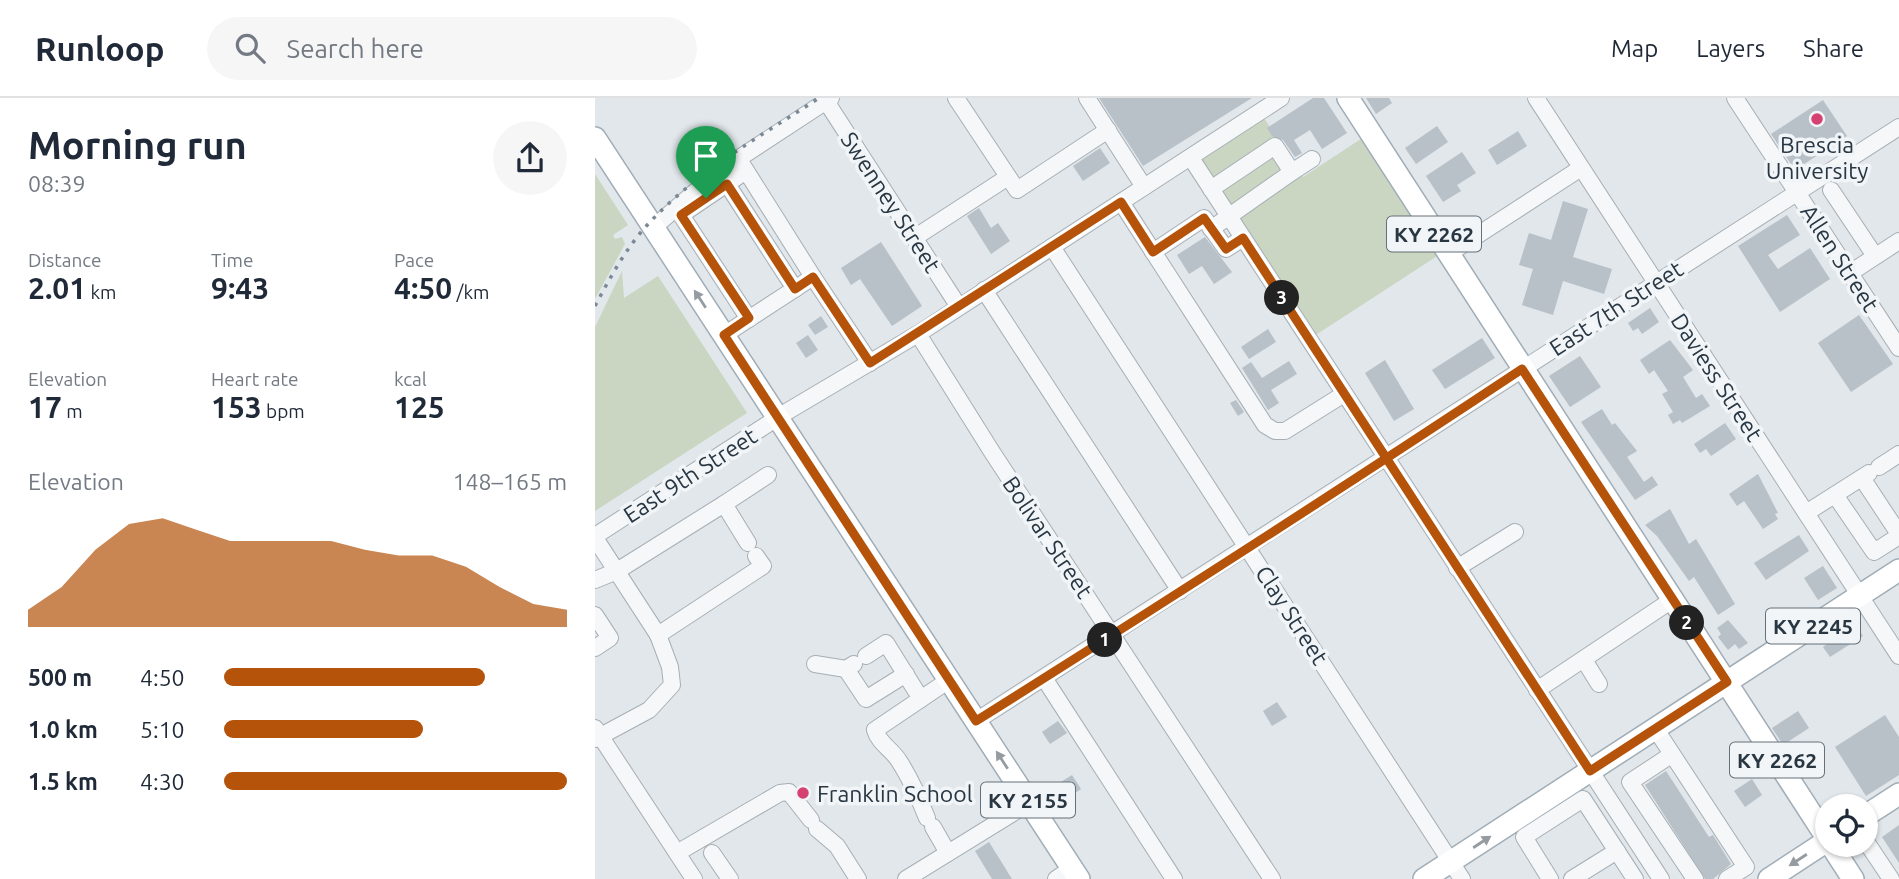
<!DOCTYPE html>
<html lang="en">
<head>
<meta charset="utf-8">
<style>
	:root { --surface:#fff; --page:#f6f6f7; --text:#1f2937; --muted:#747a83; --line:#e0e1e3; --accent:#b45309 }
	body { margin:0; font-family:Ubuntu,sans-serif; background:var(--page); color:var(--text); height:100vh; display:flex; flex-direction:column; font-size:26px; white-space:nowrap }
	* { box-sizing:border-box; margin:0 }
	p { font-size:23px; color:var(--muted) }
	.icon { flex:none; width:38px; height:38px; fill:none; stroke:currentColor; stroke-width:2; stroke-linecap:round; stroke-linejoin:round }
	.map { position:relative; flex:1; overflow:hidden }
	.sheet { display:flex; flex-direction:column; background:var(--surface); width:595px }
	.sheet>* { flex:none }
	.buttons { position:absolute; left:1220px; top:696px; display:grid; gap:14px }
	.buttons a { display:grid; place-items:center; width:63px; height:63px; border-radius:50%; background:var(--surface); box-shadow:0 2px 5px #0004; font-size:35px }
	.pin { position:absolute; display:grid; place-items:center; width:60px; height:60px; color:#fff; margin:-72px -30px; border-radius:50% 50% 50% 0; rotate:-45deg; box-shadow:0 0 7px #0007 }
	.pin .icon { rotate:45deg }
	.km { position:absolute; width:35px; height:35px; margin:-18px; border-radius:50%; background:#222; color:#fff; font-size:19px; line-height:35px; text-align:center }
	.round { display:grid; place-items:center; flex:none; width:74px; height:74px; border-radius:37px; background:var(--page) }
	.overview { display:flex; align-items:center; justify-content:space-between; height:119px; padding:0 28px }
	h1 { font-size:38px; font-weight:600; line-height:52px }
	.metrics { display:grid; grid-template-columns:repeat(3,1fr); gap:10px; height:119px; padding:7px 28px }
	.metrics div { display:grid; align-content:center }
	.metrics b { font-size:30px; font-weight:600 }
	.metrics small { font-size:19px; font-weight:400 }
	.metrics p { font-size:19px }
	.chart { height:196px; padding:14px 28px }
	.chart p { display:flex; justify-content:space-between }
	.chart svg { width:100%; height:126px; margin-top:7px; fill:var(--accent); opacity:.7 }
	ul { padding:0 28px; list-style:none; font-size:23px }
	li { display:grid; grid-template-columns:112px 84px 1fr; align-items:center; height:52px }
	li i { height:18px; border-radius:9px; background:var(--accent) }
	header { display:flex; align-items:center; gap:42px; box-sizing:border-box; height:98px; padding:0 35px; background:var(--surface); border-bottom:2px solid var(--line) }
	header strong { font-size:33px }
	nav { display:flex; gap:38px; margin-inline-start:auto; font-size:24px }
	.search { width:490px; height:63px; background:var(--page); display:flex; align-items:center; gap:18px; box-sizing:border-box; padding:0 24px; border-radius:38px; color:var(--muted); font-size:26px }
	main { display:flex; flex:1; min-height:0 }
	.map>svg:first-child { display:block }
	.green { fill:#cad5c2 }
	.building { fill:#b8c1c8 }
	.lines { fill:none; stroke-linecap:round; stroke-linejoin:round }
	.minor-casing { stroke:#a6afb5; stroke-width:18 }
	.major-casing { stroke:#a0adb7; stroke-width:24 }
	.minor { stroke:#f5f7f9; stroke-width:16 }
	.major { stroke:#fff; stroke-width:21 }
	.rail { stroke:#7a8995; stroke-width:3.5; stroke-dasharray:3.5 7; stroke-linecap:butt }
	.oneway { fill:#949ba1 }
	.route-casing { stroke:#fff; stroke-width:14 }
	.route { stroke:#b45309; stroke-width:9 }
	.poi-dot { fill:#d54170; stroke:#f1f5f8; stroke-width:2.5 }
	.labels { text-anchor:middle; dominant-baseline:central; stroke-width:7; stroke-linejoin:round; paint-order:stroke }
	.shield { fill:#f1f5f8; stroke:#657079; stroke-width:2 }
	.shield-label { font-size:21px; font-weight:bold; fill:#293743 }
	.poi-label { font-size:23px; fill:#293743; stroke:#f1f5f8 }
	.street-label { font-size:23px; fill:#293743; stroke:#f1f5f8 }
</style>
</head>
<body>
<header>
<strong>Runloop</strong>
<div class="search"><svg class="icon" aria-label="search" viewBox="0 0 24 24"><circle cx="10" cy="10" r="6"/><path d="M15 15l6 6"/></svg>Search here</div>
<nav><a>Map</a><a>Layers</a><a>Share</a></nav>
</header>
<main>
<section class="sheet">
<div class="overview"><div><h1>Morning run</h1><p>08:39</p></div><a class="round"><svg class="icon" aria-label="share" viewBox="0 0 24 24"><path d="M12 15V3M7 8l5-5 5 5M5 13v7h14v-7"/></svg></a></div>
<div class="metrics">
<div><p>Distance</p><b>2.01<small> km</small></b></div>
<div><p>Time</p><b>9:43</b></div>
<div><p>Pace</p><b>4:50<small> /km</small></b></div>
</div>
<div class="metrics">
<div><p>Elevation</p><b>17<small> m</small></b></div>
<div><p>Heart rate</p><b>153<small> bpm</small></b></div>
<div><p>kcal</p><b>125</b></div>
</div>
<div class="chart"><p><span>Elevation</span>148–165 m</p>
<svg viewBox="0 0 160 44" preserveAspectRatio="none"><path d="M0 44V38L10 30L20 17L30 8L40 6L50 10L60 14L70 14L80 14L90 14L100 17L110 19L120 19L130 23L140 30L150 36L160 38V44z"/></svg>
</div>
<ul>
<li><b>500 m</b>4:50<i style="width:76%"></i></li>
<li><b>1.0 km</b>5:10<i style="width:58%"></i></li>
<li><b>1.5 km</b>4:30<i style="width:100%"></i></li>
</ul>
</section>
<div class="map">
<svg width="1304" height="781" viewBox="0 0 1304 781">
	<rect width="100%" height="100%" fill="#e1e7eb"/>
	<g class="green">
		<path d="M665 14 708 79 775 35 850 153 713 242 596 60Z"/>
		<path d="M0 76 33 127 18 137 20 141 27 139 30 146 0 201Z"/>
		<path d="M27 173 29 200 63 178 152 315 0 413V229Z"/>
	</g>
	<g class="building">
		<path d="M504 0H657L548 68Z"/>
		<path d="M718 0H729L752 35 727 51 715 32 699 42 707 55 700 59 688 42 677 38 672 30Z"/>
		<path d="M771 0H794L797 5 781 16Z"/>
		<path d="M1228 2 1252 38 1200 72 1176 36Z"/>
		<path d="M842 28 853 44 821 66 810 50Z"/>
		<path d="M923 33 932 48 902 67 893 52Z"/>
		<path d="M505 50 515 65 488 83 478 68Z"/>
		<path d="M867 54 881 75 862 87 866 93 848 104 831 78Z"/>
		<path d="M968 103 993 111 978 159 1017 171 1009 196 968 183 958 217 927 207 938 171 924 167 934 135 956 142Z"/>
		<path d="M384 110 396 130 403 125 415 143 396 156 372 118Z"/>
		<path d="M1192 117 1205 137 1173 157 1183 171 1215 150 1235 181 1185 214 1143 148Z"/>
		<path d="M610 139 637 174 619 186 607 168 594 176 582 157Z"/>
		<path d="M286 144 327 208 297 228 265 181 256 187 246 170Z"/>
		<path d="M1055 210 1064 224 1047 236 1043 230 1038 233 1033 225Z"/>
		<path d="M1264 217 1298 266 1256 294 1223 245Z"/>
		<path d="M226 218 233 229 220 237 213 227Z"/>
		<path d="M673 231 681 244 654 261 646 249Z"/>
		<path d="M213 237 223 252 211 260 201 245Z"/>
		<path d="M887 240 900 260 850 291 837 272Z"/>
		<path d="M1075 242 1098 272 1088 279 1101 300 1107 296 1115 308 1087 325 1085 322 1078 326 1073 317 1078 314 1067 296 1073 293 1059 272 1054 276 1045 262Z"/>
		<path d="M985 258 1006 289 975 309 954 278Z"/>
		<path d="M790 262 819 311 799 323 770 275Z"/>
		<path d="M694 263 702 276 676 292 684 305 673 312 647 270 656 264 667 280Z"/>
		<path d="M641 302 649 314 643 318 635 305Z"/>
		<path d="M1007 311 1017 327 1020 325 1042 353 1032 359 1049 384 1057 378 1063 387 1040 402 986 324Z"/>
		<path d="M1130 325 1141 341 1116 358 1111 351 1105 355 1099 346Z"/>
		<path d="M1163 376 1183 415 1180 416 1183 421 1168 431 1149 403 1142 408 1134 396Z"/>
		<path d="M1075 411 1094 446 1101 441 1140 506 1123 517 1099 479 1094 483 1062 438 1050 427Z"/>
		<path d="M1204 437 1214 453 1171 482 1159 465Z"/>
		<path d="M1228 468 1242 490 1223 502 1209 480Z"/>
		<path d="M1133 522 1153 545 1144 551 1140 546 1133 552 1123 539 1126 536 1122 530Z"/>
		<path d="M1259 525 1268 538 1235 559 1228 549Z"/>
		<path d="M682 604 692 619 677 628 668 613Z"/>
		<path d="M1203 613 1214 630 1188 647 1177 630Z"/>
		<path d="M1290 617 1304 639V677L1271 698 1240 649Z"/>
		<path d="M463 623 472 635 455 646 447 634Z"/>
		<path d="M1071 673 1114 739 1118 737 1136 766 1118 781H1110L1050 687Z"/>
		<path d="M477 677 486 691 465 705 455 691Z"/>
		<path d="M1157 681 1167 697 1150 709 1139 693Z"/>
		<path d="M1304 727V765L1287 739Z"/>
		<path d="M394 744 417 781H397L380 753Z"/>
	</g>
	<g class="lines">
		<g class="minor-casing">
			<g id="minor">
				<path d="M229 0 364 209"/>
				<path d="M361 0 422 92 513 32"/>
				<path d="M492 0 549 89"/>
				<path d="M941 0 1304 558"/>
				<path d="M1140 0 1304 250"/>
				<path d="M596 60 1066 781"/>
				<path d="M151 73 86 117 154 221"/>
				<path d="M697 74 717 61"/>
				<path d="M132 86 200 191"/>
				<path d="M616 91 680 48 697 74 616 131"/>
				<path d="M1236 92 1280 158"/>
				<path d="M526 104 670 327 680 333H690L749 296"/>
				<path d="M58 130 123 74 236 0"/>
				<path d="M319 140 413 79"/>
				<path d="M457 149 867 781"/>
				<path d="M558 154 609 120 631 151 648 140"/>
				<path d="M852 157 986 70"/>
				<path d="M1255 175 1304 143"/>
				<path d="M218 179 275 265"/>
				<path d="M389 192 585 493"/>
				<path d="M323 236 397 354 677 781"/>
				<path d="M129 237 218 179 143 60"/>
				<path d="M1284 369 1304 356"/>
				<path d="M1267 380 1304 436"/>
				<path d="M1240 397 1279 454 1304 438"/>
				<path d="M1211 415 1274 375"/>
				<path d="M0 438 193 313 323 236 686 0"/>
				<path d="M0 440 63 537 168 468 161 458"/>
				<path d="M153 445 129 406 173 377"/>
				<path d="M862 470 920 434"/>
				<path d="M0 482 22 473 129 406"/>
				<path d="M0 517 15 540 0 550"/>
				<path d="M271 558 291 545 326 601"/>
				<path d="M989 562 1004 586"/>
				<path d="M220 566 251 571"/>
				<path d="M259 566 251 571 271 601 311 576"/>
				<path d="M449 580 579 781"/>
				<path d="M942 592 1077 502"/>
				<path d="M381 623 1304 29"/>
				<path d="M0 630 99 781"/>
				<path d="M1060 630 1151 769 1132 781"/>
				<path d="M0 641 54 612 77 587 75 569 63 537"/>
				<path d="M1076 657 1035 684 1100 781"/>
				<path d="M332 720C324 700 316 681 304 663 297 651 284 646 280 632L354 582"/>
				<path d="M338 729 353 755"/>
				<path d="M222 731 242 748 263 781"/>
				<path d="M1270 742 1296 781"/>
				<path d="M82 755 185 695 194 694 216 722"/>
				<path d="M117 755 135 781"/>
				<path d="M311 781 434 705"/>
				<path d="M461 781 477 770"/>
				<path d="M955 781 929 739 988 701 1040 781"/>
				<path d="M977 781 1022 753"/>
			</g>
		</g>
		<g class="major-casing">
			<g id="major">
				<path d="M753 0 1232 740"/>
				<path d="M0 40 484 781"/>
				<path d="M1270 718 1304 696"/>
				<path d="M1236 747 1258 781"/>
				<path d="M829 781 1304 472"/>
				<path d="M1174 781 1232 743"/>
			</g>
		</g>
		<use href="#minor" class="minor"/>
		<use href="#major" class="major"/>
		<path class="rail" d="M0 208C16 178 32 148 56 123 104 72 166 38 224 0"/>
	</g>
	<defs><path id="oneway-solid" d="M-6-.8H1V-3.2L6.5 0L1 3.2V.8H-6Z" transform="scale(1.75)"/></defs>
	<g class="oneway">
		<use href="#oneway-solid" transform="translate(105 201) rotate(-123)"/>
		<use href="#oneway-solid" transform="translate(407 662) rotate(-123)"/>
		<use href="#oneway-solid" transform="translate(887 744) rotate(-33)"/>
		<use href="#oneway-solid" transform="translate(1203 762) rotate(147)"/>
	</g>
	<g class="lines">
		<g class="route-casing">
			<path id="route" d="M111 100 86 117 154 220 129 237 381 623C564 508 746 391 927 271L1132 584 995 673 648 140 631 151 609 120 558 154 526 104 275 265 218 179 200 191 132 86 111 100"/>
		</g>
		<use href="#route" class="route"/>
	</g>
	<g class="poi-dot">
		<circle cx="1222" cy="21" r="7"/>
		<circle cx="208" cy="695" r="7"/>
	</g>
	<g class="labels">
		<g class="shield">
			<rect x="792" y="118.5" width="94" height="35" rx="5"/>
			<rect x="1171" y="510.5" width="94" height="35" rx="5"/>
			<rect x="1135" y="644.5" width="94" height="35" rx="5"/>
			<rect x="386" y="684.5" width="94" height="35" rx="5"/>
		</g>
		<g class="shield-label">
			<text x="839" y="136">KY 2262</text>
			<text x="1218" y="528">KY 2245</text>
			<text x="1182" y="662">KY 2262</text>
			<text x="433" y="702">KY 2155</text>
		</g>
		<g class="poi-label">
			<text x="1222" y="46">Brescia<tspan x="1222" dy="26">University</tspan></text>
			<text x="222" y="695" text-anchor="start">Franklin School</text>
		</g>
		<g class="street-label">
			<text transform="translate(296 104) rotate(57)">Swenney Street</text>
			<text transform="translate(1245 160) rotate(57)">Allen Street</text>
			<text transform="translate(1021 210) rotate(-33)">East 7th Street</text>
			<text transform="translate(1122 279) rotate(57)">Daviess Street</text>
			<text transform="translate(95 377) rotate(-33)">East 9th Street</text>
			<text transform="translate(453 439) rotate(56)">Bolivar Street</text>
			<text transform="translate(697 517) rotate(57)">Clay Street</text>
		</g>
	</g>
</svg>
<div class="buttons">
<a><svg class="icon" aria-label="locate" viewBox="0 0 24 24"><circle cx="12" cy="12" r="6"/><path d="M12 2v4M12 18v4M2 12h4M18 12h4"/></svg></a>
</div>
<div class="pin" style="left:111px;top:100px;background:#1e9e55"><svg class="icon" aria-label="arrive" viewBox="0 0 24 24"><path d="M6 21V4h12l-3 4 3 4H6"/></svg></div>
<b class="km" style="left:510px;top:542px">1</b>
<b class="km" style="left:1092px;top:525px">2</b>
<b class="km" style="left:687px;top:200px">3</b>
</div>
</main>
</body>
</html>
